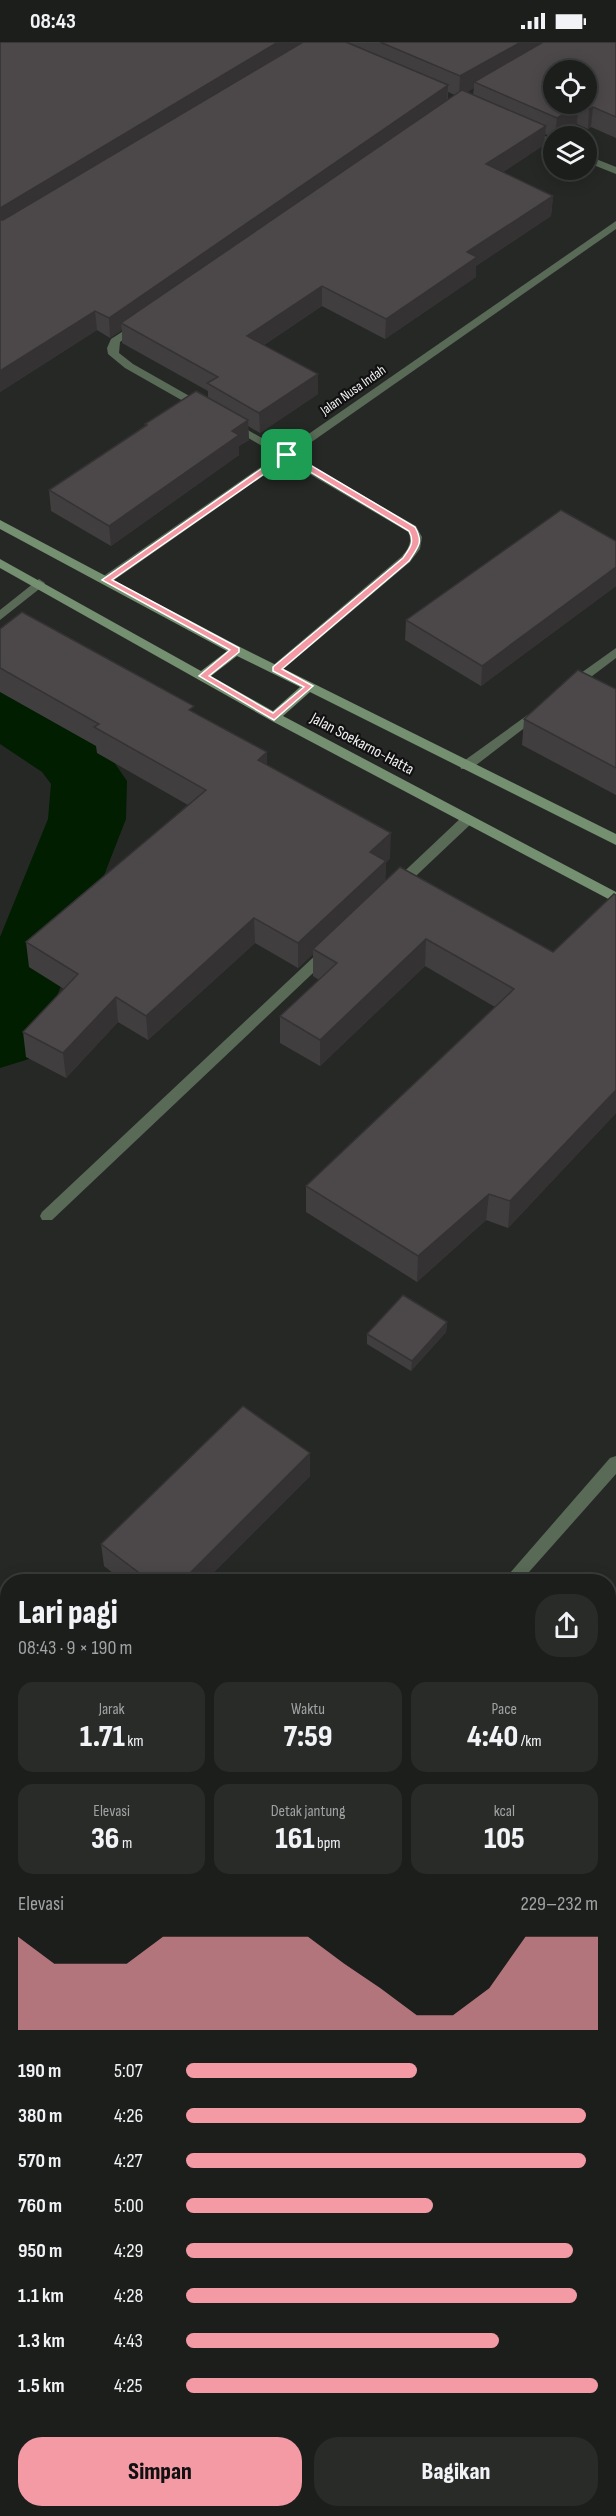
<!DOCTYPE html>
<html lang="id">
<head>
<meta charset="utf-8">
<style>
	:root { --surface:#1c1e1c; --page:#292b29; --text:#f1f3f6; --muted:#a0a2a3; --line:#3a3c3b; --accent:#f49aa5 }
	body { margin:0; font-family:"Sofia Sans Condensed",sans-serif; background:var(--page); color:var(--text); height:100vh; display:flex; flex-direction:column; font-size:22px; white-space:nowrap }
	* { box-sizing:border-box; margin:0 }
	p { font-size:20px; color:var(--muted) }
	.icon { flex:none; width:33px; height:33px; fill:none; stroke:currentColor; stroke-width:2; stroke-linecap:round; stroke-linejoin:round }
	.map { position:relative; flex:1; overflow:hidden }
	.sheet { position:absolute; left:0px; top:1532px; width:616px; height:944px; display:flex; flex-direction:column; background:var(--surface); border-radius:24px 24px 0 0; box-shadow:0 3px 15px #0003,0 0 0 2px var(--line) }
	.sheet>* { flex:none }
	.tools { position:absolute; left:543px; top:18px; display:grid; gap:12px }
	.tools a { display:grid; place-items:center; width:54px; height:54px; border-radius:50%; background:var(--surface); box-shadow:0 3px 15px #0003,0 0 0 2px var(--line); font-size:30px }
	.pin { position:absolute; display:grid; place-items:center; width:51px; height:51px; color:#fff; margin:-26px; border-radius:12px; box-shadow:0 3px 9px #0006 }
	.round { display:grid; place-items:center; flex:none; width:63px; height:63px; border-radius:24px; background:var(--page) }
	.overview { display:flex; align-items:center; justify-content:space-between; height:102px; padding:0 18px }
	h1 { font-size:33px; font-weight:800; line-height:45px }
	.figures { display:grid; grid-template-columns:repeat(3,1fr); gap:9px; height:102px; padding:6px 18px }
	.figures div { display:grid; align-content:center; border-radius:15px; background:var(--page); text-align:center }
	.figures b { font-size:30px; font-weight:800 }
	.figures small { font-size:16px; font-weight:400 }
	.figures p { font-size:16px }
	.chart { height:168px; padding:12px 18px }
	.chart p { display:flex; justify-content:space-between }
	.chart svg { width:100%; height:108px; margin-top:6px; fill:var(--accent); opacity:.7 }
	.primary-button { display:flex; gap:12px; margin-top:auto; padding:12px 18px }
	.primary-button a { flex:1; height:69px; border-radius:24px; background:var(--accent); color:#111; font-size:24px; font-weight:800; line-height:69px; text-align:center }
	.primary-button a+a { background:var(--page); color:var(--text) }
	ul { padding:0 18px; list-style:none; font-size:20px }
	li { display:grid; grid-template-columns:96px 72px 1fr; align-items:center; height:45px }
	li i { height:15px; border-radius:8px; background:var(--accent) }
	.status { display:flex; justify-content:space-between; align-items:center; height:42px; padding:0 30px; background:var(--surface); direction:ltr }
	.status svg { height:16px; fill:currentColor }
	.map>svg:first-child { display:block }
	.lines { fill:none; stroke-linecap:round; stroke-linejoin:round }
	.river { fill:#011e01; fill-rule:evenodd }
	.service { fill:#596b57; fill-rule:evenodd }
	.minor { fill:#596b57; fill-rule:evenodd }
	.tertiary { fill:#596b57; fill-rule:evenodd }
	.secondary { fill:#749070; fill-rule:evenodd }
	.wall { fill:#413e3f; fill-rule:evenodd }
	.shaded-wall { fill:#353233 }
	.building { fill:#4c4849; stroke:#353233; stroke-width:1.5; fill-rule:evenodd }
	.route { fill:#f49aa5; stroke:#fff; stroke-width:1.5; fill-rule:evenodd }
	.labels { text-anchor:middle; dominant-baseline:central; stroke-width:4.5; stroke-linejoin:round; paint-order:stroke }
	.far-street-label { font-size:14px; fill:#f0f1f0; stroke:#101110 }
	.street-label { font-size:16px; fill:#f0f1f0; stroke:#101110 }
</style>
</head>
<body>
<div class="status"><b>08:43</b><svg viewBox="0 0 49 12"><path d="M0 12V9h3v3zM5 12V6h3v6zM10 12V3h3v9zM15 12V0h3v12zM26 1h20v11H26zM47 4h2v5h-2z"/></svg></div>
<div class="map">
<svg width="616" height="2474" viewBox="0 0 616 2474">
	<rect width="100%" height="100%" fill="#262826"/>
	<g class="lines">
		<path class="river" d="M0 642 26 649 96 694 127 739 126 777 41 995 29 1017 0 1026V895L48 777 51 742 42 730 0 702Z"/>
		<g class="service">
			<path d="M468 772 475 777 473 780 401 848H391L389 845 391 842 463 774Z"/>
			<path d="M326 906 331 908 333 911 331 914 52 1178H42L40 1174 42 1170 321 908Z"/>
			<path d="M616 2403V2440L609 2443V2406Z"/>
			<path d="M587 2468H607L606 2474H586Z"/>
		</g>
		<g class="minor">
			<path d="M526 87 554 98V105L522 92V88Z"/>
			<path d="M586 113 616 125V132L586 120Z"/>
			<path d="M139 279 144 282 120 300 119 311 133 322 207 364V368H199L125 326 108 312 107 306 111 297Z"/>
			<path d="M232 379 416 484 422 495 420 507 410 520 280 630H272L270 627 272 624 402 514C408 507 413 499 408 490L228 384V380Z"/>
			<path d="M39 537 45 541 43 544 0 578V568Z"/>
			<path d="M616 606V616L575 647H567L565 644 567 641Z"/>
			<path d="M540 664 546 668 544 671 471 727H461L460 724 461 721Z"/>
			<path d="M616 1414V1432L521 1539H503L610 1416Z"/>
			<path d="M0 1589 8 1592V1608L0 1605Z"/>
			<path d="M8 2106V2129L0 2132V2110Z"/>
			<path d="M0 2195 8 2199V2221L0 2218Z"/>
		</g>
		<path class="tertiary" d="M616 179V187L110 541H102V535Z"/>
		<path class="secondary" d="M0 478 240 605 616 792V803L310 650 283 674 616 850V861L270 678 0 526V517L201 629 227 609 0 487ZM237 614 300 645 273 669 211 634Z"/>
	</g>
	<g class="wall">
		<path d="M0 0H616V96L591 85 588 87 577 82 558 94H554V96L545 92 544 103 503 130 553 154 551 174 476 224V235L385 297 322 264 264 303 318 352 260 391 248 384 249 398 239 404V413L111 504 51 469 49 448 145 384V382L208 356V349L122 301V288L110 296 97 288 0 350ZM474 46 473 53 467 50ZM448 50 455 53 448 58Z"/>
		<path d="M616 499V544L481 644 405 598 406 578Z"/>
		<path d="M0 587 194 670 267 723 390 816 386 821 385 840 553 910 616 853V1071L508 1186 486 1178 417 1240 306 1170V1144L495 965 425 924 320 1024 280 1001V974L319 938 313 934V912L298 926 255 901 148 998 118 980 66 1036 26 1015 23 990 64 947 29 925 26 900 188 763 97 711 96 704 0 650Z"/>
		<path d="M616 647V753L522 703 524 677Z"/>
		<path d="M447 1280 446 1290 411 1329 367 1302V1292Z"/>
		<path d="M310 1411V1434L205 1539H123L104 1524 101 1502Z"/>
	</g>
	<g class="shaded-wall">
		<path d="M278 0H306L0 186V166Z"/>
		<path d="M521 0H554L474 40V46L459 54 460 34Z"/>
		<path d="M448 43 447 62 121 281 122 288 110 296 109 276Z"/>
		<path d="M578 62 577 82 558 94H555L557 76Z"/>
		<path d="M593 65 591 85 588 87 589 67Z"/>
		<path d="M546 84 544 103 485 142 486 122Z"/>
		<path d="M553 154 551 174 476 224V235L385 297 386 277 467 210Z"/>
		<path d="M322 244V264L247 314V294Z"/>
		<path d="M95 269 97 288 0 350V329Z"/>
		<path d="M318 332V352L260 391 259 371Z"/>
		<path d="M248 378 249 398 239 404V413L111 504 109 484 232 389Z"/>
		<path d="M616 525V544L481 644 482 624Z"/>
		<path d="M267 710V736L258 718Z"/>
		<path d="M391 791 390 816 386 821 385 844 313 907V912L298 926V901L370 810Z"/>
		<path d="M254 876 255 901 148 998 146 974Z"/>
		<path d="M426 897 425 924 320 1024V998Z"/>
		<path d="M116 955 118 980 66 1036 63 1011Z"/>
		<path d="M616 1048V1071L508 1186 510 1159Z"/>
		<path d="M489 1152 486 1178 417 1240 418 1214Z"/>
		<path d="M447 1280 446 1290 411 1329 412 1319Z"/>
		<path d="M310 1411V1434L205 1539H182Z"/>
		<path d="M616 1868V1882L609 1890V1877Z"/>
		<path d="M8 1946V1984L0 1992V1954Z"/>
	</g>
	<g class="building">
		<path d="M0 0H278L0 166Z"/>
		<path d="M303 0H346L448 43 109 276 95 269 0 329V178H3Z"/>
		<path d="M380 0H521L460 34Z"/>
		<path d="M543 0H616V75L593 65 589 67 578 62 557 76 474 40ZM554 28H586V62H554Z"/>
		<path d="M462 48 546 84 486 122 553 154 467 210 477 215 386 277 322 244 247 294 318 332 259 371 207 341 218 335 121 281Z"/>
		<path d="M196 349 248 378 232 389 239 393 109 484 49 448 147 383 145 382Z"/>
		<path d="M561 468 616 499V525L482 624 406 578Z"/>
		<path d="M22 570 194 664 189 668 267 710 258 718 391 791 370 810 386 819 298 901 254 876 146 974 116 955 63 1011 23 990 78 932 26 900 206 748 94 685 99 682 0 626V587Z"/>
		<path d="M578 628 616 647V726L524 677Z"/>
		<path d="M400 825 553 910 614 852 616 853V1048L510 1159 489 1152 418 1214 306 1144 514 947 426 897 320 998 280 974 337 921 313 907Z"/>
		<path d="M403 1253 447 1280 412 1319 367 1292Z"/>
		<path d="M243 1364 310 1411 182 1539H150L101 1502Z"/>
		<path d="M0 1639 8 1645V1946L0 1954Z"/>
		<path d="M609 1758 616 1763V1868L609 1877Z"/>
		<path d="M0 1958 6 1963 0 1970Z"/>
	</g>
	<path class="route" d="M284 411H290L415 485C424 501 418 505 409 519L282 627 313 644 274 678 199 634 230 608 102 538ZM287 416 409 489C415 500 410 506 403 516L273 625V629L304 645 273 671 209 634 239 610V606L112 538Z"/>
	<g class="labels">
		<g class="far-street-label">
			<text transform="translate(353 348) rotate(-35)">Jalan Nusa Indah</text>
		</g>
		<g class="street-label">
			<text transform="translate(362 702) rotate(28)">Jalan Soekarno-Hatta</text>
		</g>
	</g>
</svg>
<div class="tools">
<a><svg class="icon" aria-label="locate" viewBox="0 0 24 24"><circle cx="12" cy="12" r="6"/><path d="M12 2v4M12 18v4M2 12h4M18 12h4"/></svg></a>
<a><svg class="icon" aria-label="layers" viewBox="0 0 24 24"><path d="M12 4l9 5-9 5-9-5zM3 14l9 5 9-5"/></svg></a>
</div>
<div class="pin" style="left:287px;top:413px;background:#1e9e55"><svg class="icon" aria-label="arrive" viewBox="0 0 24 24"><path d="M6 21V4h12l-3 4 3 4H6"/></svg></div>
<section class="sheet">
<div class="overview"><div><h1>Lari pagi</h1><p>08:43 · 9 × 190 m</p></div><a class="round"><svg class="icon" aria-label="share" viewBox="0 0 24 24"><path d="M12 15V3M7 8l5-5 5 5M5 13v7h14v-7"/></svg></a></div>
<div class="figures">
<div><p>Jarak</p><b>1.71<small> km</small></b></div>
<div><p>Waktu</p><b>7:59</b></div>
<div><p>Pace</p><b>4:40<small> /km</small></b></div>
</div>
<div class="figures">
<div><p>Elevasi</p><b>36<small> m</small></b></div>
<div><p>Detak jantung</p><b>161<small> bpm</small></b></div>
<div><p>kcal</p><b>105</b></div>
</div>
<div class="chart"><p><span>Elevasi</span>229–232 m</p>
<svg viewBox="0 0 160 44" preserveAspectRatio="none"><path d="M0 44V6L10 17L20 17L30 17L40 6L50 6L60 6L70 6L80 6L90 17L100 27L110 38L120 38L130 27L140 6L150 6L160 6V44z"/></svg>
</div>
<ul>
<li><b>190 m</b>5:07<i style="width:56%"></i></li>
<li><b>380 m</b>4:26<i style="width:97%"></i></li>
<li><b>570 m</b>4:27<i style="width:97%"></i></li>
<li><b>760 m</b>5:00<i style="width:60%"></i></li>
<li><b>950 m</b>4:29<i style="width:94%"></i></li>
<li><b>1.1 km</b>4:28<i style="width:95%"></i></li>
<li><b>1.3 km</b>4:43<i style="width:76%"></i></li>
<li><b>1.5 km</b>4:25<i style="width:100%"></i></li>
</ul>
<div class="primary-button"><a>Simpan</a><a>Bagikan</a></div>
</section>
</div>
</body>
</html>
